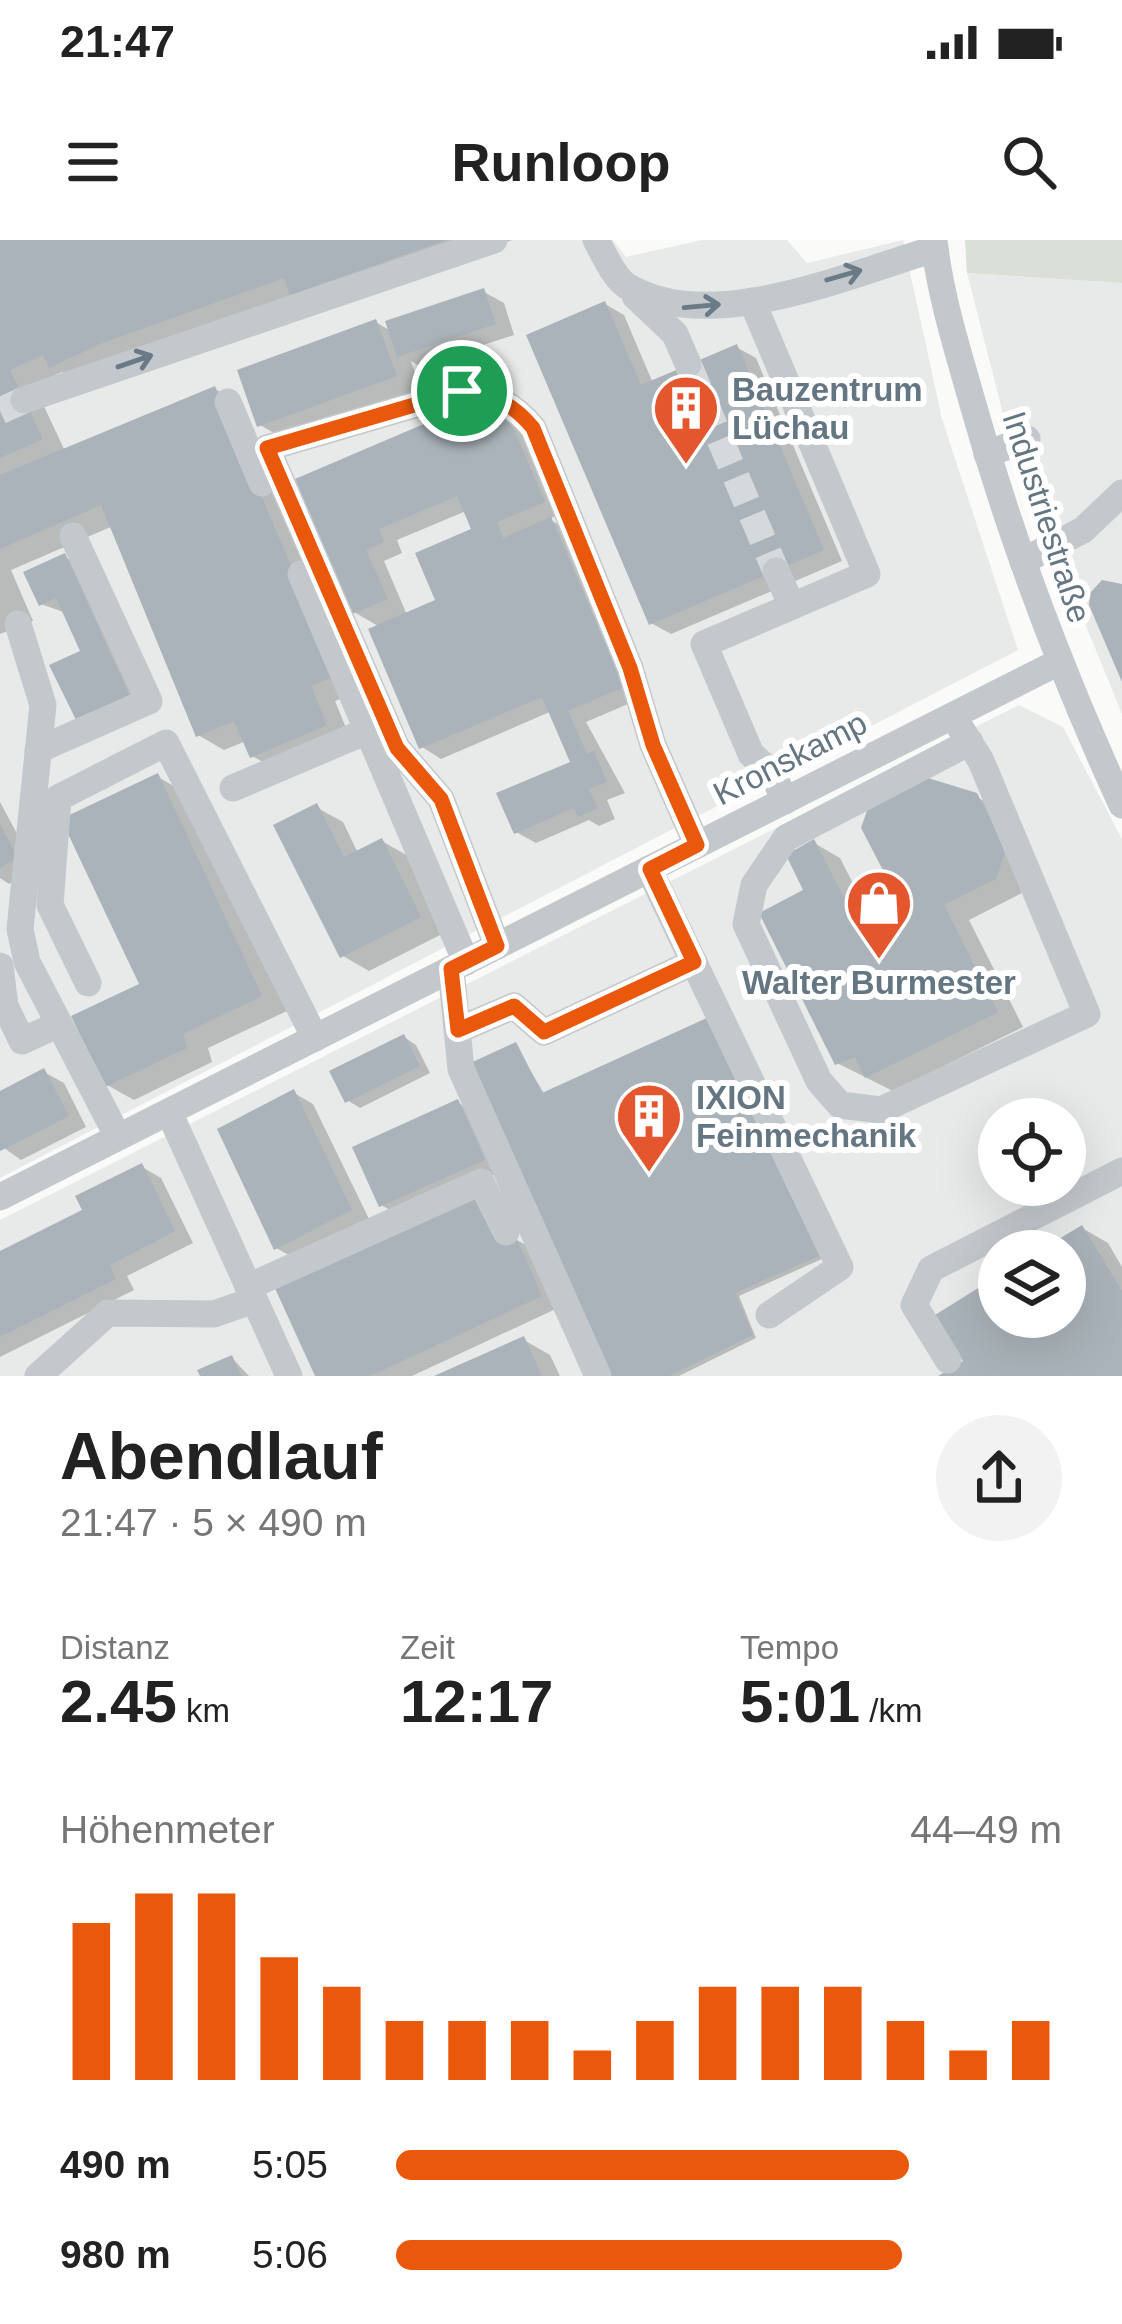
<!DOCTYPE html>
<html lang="de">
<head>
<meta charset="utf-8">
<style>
	:root { --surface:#fff; --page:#f2f2f2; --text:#222; --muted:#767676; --accent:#ea580c }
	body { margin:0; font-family:Helvetica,sans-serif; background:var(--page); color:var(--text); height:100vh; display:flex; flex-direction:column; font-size:45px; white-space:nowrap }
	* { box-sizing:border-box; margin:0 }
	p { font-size:39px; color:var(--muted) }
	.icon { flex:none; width:66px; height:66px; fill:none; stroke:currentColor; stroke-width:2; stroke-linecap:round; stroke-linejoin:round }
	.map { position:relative; height:1136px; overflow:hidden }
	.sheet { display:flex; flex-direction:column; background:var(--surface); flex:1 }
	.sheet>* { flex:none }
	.controls { position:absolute; left:978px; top:858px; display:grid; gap:24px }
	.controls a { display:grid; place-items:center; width:108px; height:108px; border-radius:50%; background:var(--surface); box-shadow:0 12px 48px #0002; font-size:60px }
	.pin { position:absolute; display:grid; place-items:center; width:102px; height:102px; color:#fff; margin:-51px; border:6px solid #fff; border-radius:50%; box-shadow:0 3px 12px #0007 }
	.round { display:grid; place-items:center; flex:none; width:126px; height:126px; border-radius:63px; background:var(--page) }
	.head { display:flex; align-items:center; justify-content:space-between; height:204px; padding:0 60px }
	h1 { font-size:66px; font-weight:600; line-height:90px }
	.figures { display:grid; grid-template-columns:repeat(3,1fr); gap:18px; height:204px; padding:12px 60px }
	.figures div { display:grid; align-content:center }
	.figures b { font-size:60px; font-weight:600 }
	.figures small { font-size:33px; font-weight:400 }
	.figures p { font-size:33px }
	.chart { height:336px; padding:24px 60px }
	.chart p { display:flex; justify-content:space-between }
	.chart svg { width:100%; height:216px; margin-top:12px; stroke:var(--accent); stroke-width:6 }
	ul { padding:0 60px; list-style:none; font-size:39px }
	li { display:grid; grid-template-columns:192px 144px 1fr; align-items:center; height:90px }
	li i { height:30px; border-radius:15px; background:var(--accent) }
	.status { display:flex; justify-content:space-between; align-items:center; height:84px; padding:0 60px; background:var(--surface); direction:ltr }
	.status svg { height:33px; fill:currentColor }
	header { display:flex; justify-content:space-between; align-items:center; height:156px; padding:0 60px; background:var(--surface); font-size:54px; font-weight:600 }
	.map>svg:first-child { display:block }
	.built { fill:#e8e9e9; fill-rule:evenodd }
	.green { fill:#dadfd7 }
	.shadow { fill:#0003; fill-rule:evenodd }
	.building { fill:#aab3b9 }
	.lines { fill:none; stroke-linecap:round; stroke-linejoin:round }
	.minor-tunnel { stroke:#d5d9db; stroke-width:27; stroke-dasharray:27 14; stroke-linecap:butt }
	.minor { stroke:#c3c8cc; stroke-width:27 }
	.oneway { stroke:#6a7a87 }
	.route-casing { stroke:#fff; stroke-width:24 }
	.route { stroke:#ea580c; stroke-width:15 }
	.labels { text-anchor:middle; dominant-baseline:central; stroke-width:12; stroke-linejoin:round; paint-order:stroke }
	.poi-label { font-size:33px; font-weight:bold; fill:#657683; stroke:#fff; text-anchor:start }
	.street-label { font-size:33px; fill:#657683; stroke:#fff }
</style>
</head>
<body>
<div class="status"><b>21:47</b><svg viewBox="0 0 49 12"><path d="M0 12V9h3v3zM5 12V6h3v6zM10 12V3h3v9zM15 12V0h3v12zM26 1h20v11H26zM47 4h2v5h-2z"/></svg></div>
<header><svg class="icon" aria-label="menu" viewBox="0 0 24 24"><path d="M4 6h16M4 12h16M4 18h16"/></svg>Runloop<svg class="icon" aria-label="search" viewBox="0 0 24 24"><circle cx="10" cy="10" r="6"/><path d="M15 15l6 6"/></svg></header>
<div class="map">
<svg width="1122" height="1136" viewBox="0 0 1122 1136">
	<rect width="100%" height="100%" fill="#fafaf8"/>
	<g class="built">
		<path d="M0 0H613L626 17 702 0H787L807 23 903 0 942 179 1018 410 0 938Z"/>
		<path d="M967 33 1122 43V474L1009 197Z"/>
		<path d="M1019 465 1063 487 1122 599V1136H0V980ZM999 879H1065V945H999ZM999 1011H1065V1077H999Z"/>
	</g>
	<path class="green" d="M965 0H1122V43L967 33Z"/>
	<g class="shadow">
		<path d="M0 0H512L319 68 78 141 62 132 34 145 65 211 215 149 241 164 361 450 335 461 351 500 279 531 252 516 246 501 224 510 198 495 113 286 11 330 33 381 0 394Z"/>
		<path d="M484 52 504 63 514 95 419 126 411 121 421 151 286 200 260 185 376 82 392 92Z"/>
		<path d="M605 64 624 75 653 143 736 107 756 118 842 321 671 394 651 383Z"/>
		<path d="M452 175 472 187 475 195 509 181 528 192 563 273 549 279 571 292 642 458 586 482 625 553 607 560 615 579 599 586 589 580 536 603 516 592 574 523 552 471 441 519 422 507 380 387 354 372 299 241ZM466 271 475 291 438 361 407 375 384 321 402 313 397 300Z"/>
		<path d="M64 316 84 328 150 472 101 495 84 412 66 373 41 364Z"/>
		<path d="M158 537 184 552 287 771 208 808 212 822 134 860 107 845 143 745Z"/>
		<path d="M975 556 1003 572 1022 653 969 680 1023 787 893 851 837 823 807 651 814 603 840 618 861 659Z"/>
		<path d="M0 562 36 629 9 644 0 638Z"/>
		<path d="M316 567 343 582 358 613 382 601 408 616 446 692 369 731 343 716Z"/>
		<path d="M709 780 822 1019 739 1056 756 1098 679 1136H612L515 805 545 855Z"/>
		<path d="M404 797 416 805 430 833 360 868 347 860Z"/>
		<path d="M44 832 64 843 86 887 21 920 0 905V855Z"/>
		<path d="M294 853 313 864 370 981 296 1019 276 1008Z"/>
		<path d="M457 862 477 874 502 931 401 976 381 965Z"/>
		<path d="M142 927 161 938 193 1003 127 1036 134 1050 0 1117V1014L86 971Z"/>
		<path d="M1082 988 1108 1003 1122 1027V1136L967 1122 999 1039V1077H1065V1011H1045Z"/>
		<path d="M515 999 535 1010 560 1067 412 1136H318Z"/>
		<path d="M524 1100 550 1115 560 1136H442Z"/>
		<path d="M232 1118 249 1136H203Z"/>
	</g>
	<g class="building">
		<path d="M0 0H444V1L290 55 284 38 100 104 49 128 43 115 10 130 43 199 0 218Z"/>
		<path d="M484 48 496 84 397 117 385 81Z"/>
		<path d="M605 61 641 145 737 104 824 310 649 385 526 95Z"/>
		<path d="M376 79 397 136 257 187 237 130Z"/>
		<path d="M215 146 337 435 311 446 327 485 250 518 234 481 196 497 101 265 0 309V235Z"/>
		<path d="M452 172 463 197 509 178 545 262 497 282 503 298 551 277 624 447 568 471 587 514 594 511 607 542 589 549 598 568 578 577 574 568 514 594 496 553 570 522 542 457 419 509 368 389 435 360 415 313 471 289 457 256 379 289 384 302 366 310 388 359 352 374 295 239Z"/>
		<path d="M65 313 132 461 79 486 49 425 80 411 56 358 39 366 23 332Z"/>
		<path d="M1102 340 1122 344V442L1089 365 1090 353Z"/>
		<path d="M158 533 262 756 183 794 187 808 105 847 71 776 139 744 61 579Z"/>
		<path d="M918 535 977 553 1006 610 996 639 944 665 998 772 865 838 855 817 835 825 759 673 803 650 786 615 814 599 846 662 869 652 872 641 885 634 861 588 871 559Z"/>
		<path d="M317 563 344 617 382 598 421 677 340 718 273 585Z"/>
		<path d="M0 584 18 618 0 628Z"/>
		<path d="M709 777 819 1016 735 1053 753 1095 669 1136H608L466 825 516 802 542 853Z"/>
		<path d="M404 794 420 826 345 863 329 831Z"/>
		<path d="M44 828 69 876 0 911V851Z"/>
		<path d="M294 849 352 970 274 1010 217 889Z"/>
		<path d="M458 859 485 920 379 967 352 907Z"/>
		<path d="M142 923 175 991 110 1025 116 1039 0 1097V1011L82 970 75 956Z"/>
		<path d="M475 949 515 995 542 1056 370 1136H315L273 1044Z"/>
		<path d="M1082 985 1122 1051V1136H938L963 1121 935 1075 999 1035V1077H1065V1011H1039Z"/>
		<path d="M524 1096 542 1136H434Z"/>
		<path d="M232 1115 241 1136H200L197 1130Z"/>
	</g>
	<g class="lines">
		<g class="minor-tunnel">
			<path d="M688 124 776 331"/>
			<path d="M0 171 24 160"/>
		</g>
		<g class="minor">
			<path d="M596 0C604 14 614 38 627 46 710 97 849 34 935 9"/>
			<path d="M934 0C940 55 957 108 972 161 1011 300 1062 434 1122 565"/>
			<path d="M635 56 675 94 688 124"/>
			<path d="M752 61 867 334 704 404 751 514 773 534 785 561"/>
			<path d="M24 160 494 0"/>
			<path d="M228 162 262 243"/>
			<path d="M987 214 1027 199"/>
			<path d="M1023 321 1083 290 1122 253"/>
			<path d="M776 331 792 366"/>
			<path d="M301 334 466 722"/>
			<path d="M18 384 43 465 20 689 27 722 118 897"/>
			<path d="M953 476 981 521 1087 774 881 870 840 865 819 841 746 684 754 645 786 598 970 502"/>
			<path d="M38 510 149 461 73 296"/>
			<path d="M233 548 367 491"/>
			<path d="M649 629 840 1027 769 1075"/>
			<path d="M497 706 441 559 397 508 267 208 462 151C494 155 512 163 533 188L630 428 653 505 697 605"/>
			<path d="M0 726 5 766 22 801 59 784"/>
			<path d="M451 729 461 829 598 1136"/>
			<path d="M88 743 50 665 58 558 166 503 315 798"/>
			<path d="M458 790 514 766 544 792 694 722"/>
			<path d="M169 872 289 1136"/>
			<path d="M0 957 1057 423"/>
			<path d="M248 1047 481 942 506 992"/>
			<path d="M948 1120 914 1065 931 1029 1122 931"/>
			<path d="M38 1136 108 1073 214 1074 254 1060"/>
		</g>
	</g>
	<defs><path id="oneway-shaft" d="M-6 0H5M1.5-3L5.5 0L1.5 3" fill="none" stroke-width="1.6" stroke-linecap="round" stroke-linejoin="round" transform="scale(3)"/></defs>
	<g class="oneway">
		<use href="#oneway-shaft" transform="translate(844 35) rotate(-16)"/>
		<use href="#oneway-shaft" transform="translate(702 66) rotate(-5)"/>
		<use href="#oneway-shaft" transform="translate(135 121) rotate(-19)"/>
	</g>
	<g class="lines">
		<g class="route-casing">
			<path id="route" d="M462 151C494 155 512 163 533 188L630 428 653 505 697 605 650 629 694 722 544 792 514 766 458 790 451 729 497 706 441 559 397 508 267 208Z"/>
		</g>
		<use href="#route" class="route"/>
	</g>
	<defs>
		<g id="building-pin" transform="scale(3.45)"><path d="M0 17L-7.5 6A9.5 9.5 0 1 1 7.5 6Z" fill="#e4572e" stroke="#fff"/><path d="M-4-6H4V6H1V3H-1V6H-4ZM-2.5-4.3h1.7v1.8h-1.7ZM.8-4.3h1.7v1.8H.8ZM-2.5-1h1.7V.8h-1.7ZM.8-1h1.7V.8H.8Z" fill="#fff"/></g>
		<g id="shop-pin" transform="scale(3.45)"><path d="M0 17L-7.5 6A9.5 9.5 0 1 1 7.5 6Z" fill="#e4572e" stroke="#fff"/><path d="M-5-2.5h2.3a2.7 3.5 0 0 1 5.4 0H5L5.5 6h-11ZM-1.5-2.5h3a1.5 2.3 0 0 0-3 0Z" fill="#fff"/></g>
	</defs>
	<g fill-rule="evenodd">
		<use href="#building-pin" x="686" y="168"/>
		<use href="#shop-pin" x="879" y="663"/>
		<use href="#building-pin" x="649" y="876"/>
	</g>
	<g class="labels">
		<g class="poi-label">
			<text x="732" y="149">Bauzentrum<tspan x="732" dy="38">Lüchau</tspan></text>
			<text x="879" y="742" text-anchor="middle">Walter Burmester</text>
			<text x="696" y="857">IXION<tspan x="696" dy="38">Feinmechanik</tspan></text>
		</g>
		<g class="street-label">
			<text transform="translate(1047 277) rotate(72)">Industriestraße</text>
			<text transform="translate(790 518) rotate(-27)">Kronskamp</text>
		</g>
	</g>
</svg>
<div class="controls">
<a><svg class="icon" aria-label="locate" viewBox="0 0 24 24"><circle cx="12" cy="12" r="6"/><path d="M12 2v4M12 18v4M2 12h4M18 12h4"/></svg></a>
<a><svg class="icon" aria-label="layers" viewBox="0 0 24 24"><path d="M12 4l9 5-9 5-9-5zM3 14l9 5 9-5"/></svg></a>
</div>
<div class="pin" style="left:462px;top:151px;background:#1e9e55"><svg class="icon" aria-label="arrive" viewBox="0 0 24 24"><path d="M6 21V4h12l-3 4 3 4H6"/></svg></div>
</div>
<section class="sheet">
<div class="head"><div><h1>Abendlauf</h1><p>21:47 · 5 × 490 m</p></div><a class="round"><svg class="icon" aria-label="share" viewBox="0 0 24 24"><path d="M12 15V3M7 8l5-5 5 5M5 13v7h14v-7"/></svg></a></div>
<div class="figures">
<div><p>Distanz</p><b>2.45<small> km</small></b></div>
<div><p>Zeit</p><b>12:17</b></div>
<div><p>Tempo</p><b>5:01<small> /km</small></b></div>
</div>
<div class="chart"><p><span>Höhenmeter</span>44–49 m</p>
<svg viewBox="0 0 160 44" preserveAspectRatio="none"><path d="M5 44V12M15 44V6M25 44V6M35 44V19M45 44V25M55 44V32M65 44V32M75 44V32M85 44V38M95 44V32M105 44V25M115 44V25M125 44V25M135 44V32M145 44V38M155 44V32"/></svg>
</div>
<ul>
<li><b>490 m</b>5:05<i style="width:77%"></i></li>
<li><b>980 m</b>5:06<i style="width:76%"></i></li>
</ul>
</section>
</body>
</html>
